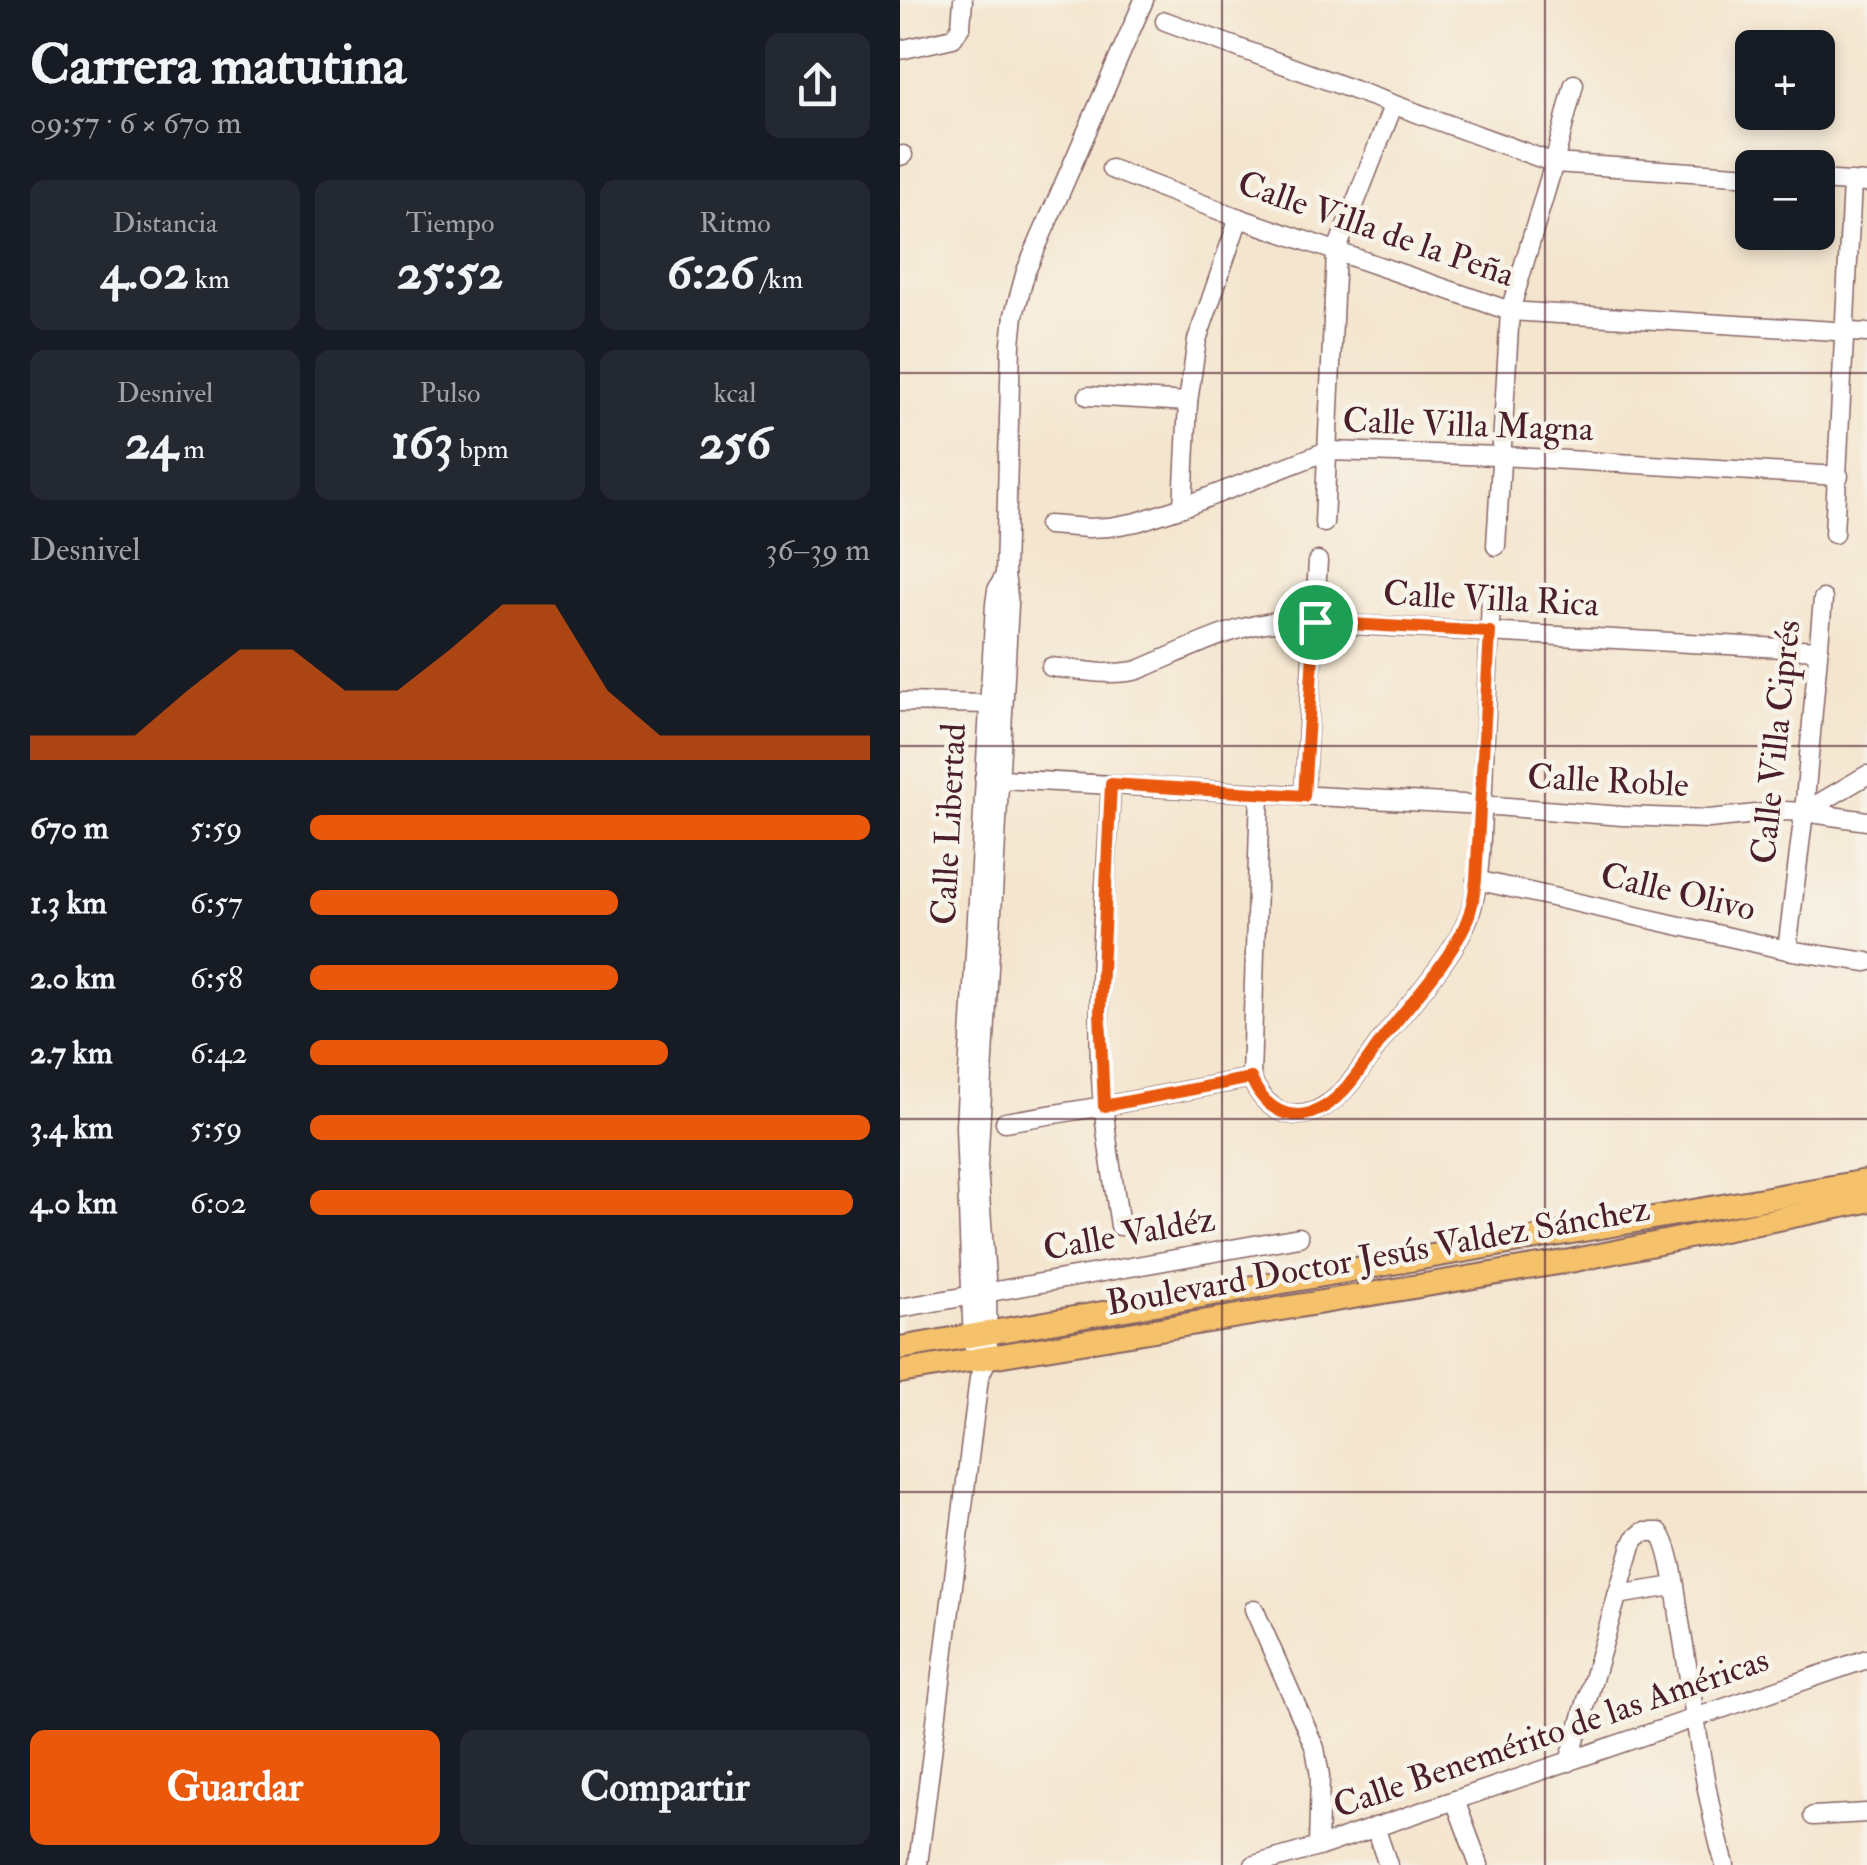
<!DOCTYPE html>
<html lang="es">
<head>
<meta charset="utf-8">
<style>
	:root { --surface:#171b24; --page:#242831; --text:#f1f3f6; --muted:#9ea1a6; --accent:#ea580c }
	body { margin:0; font-family:"IM FELL Double Pica",serif; background:var(--page); color:var(--text); height:100vh; display:flex; flex-direction:column; font-size:38px; white-space:nowrap }
	* { box-sizing:border-box; margin:0 }
	p { font-size:32px; color:var(--muted) }
	.icon { flex:none; width:55px; height:55px; fill:none; stroke:currentColor; stroke-width:2; stroke-linecap:round; stroke-linejoin:round }
	.map { position:relative; flex:1; overflow:hidden }
	.details { display:flex; flex-direction:column; background:var(--surface); width:900px }
	.details>* { flex:none }
	.fabs { position:absolute; left:835px; top:30px; display:grid; gap:20px }
	.fabs a { display:grid; place-items:center; width:100px; height:100px; border-radius:15px; background:var(--surface); box-shadow:0 5px 15px #0003; font-size:50px }
	.pin { position:absolute; display:grid; place-items:center; width:85px; height:85px; color:#fff; margin:-42px; border:5px solid #fff; border-radius:50%; box-shadow:0 2px 10px #0007 }
	.round { display:grid; place-items:center; flex:none; width:105px; height:105px; border-radius:15px; background:var(--page) }
	.headline { display:flex; align-items:center; justify-content:space-between; height:170px; padding:0 30px }
	h1 { font-size:55px; font-weight:800; line-height:75px }
	.stats { display:grid; grid-template-columns:repeat(3,1fr); gap:15px; height:170px; padding:10px 30px }
	.stats div { display:grid; align-content:center; border-radius:15px; background:var(--page); text-align:center }
	.stats b { font-size:50px; font-weight:800 }
	.stats small { font-size:28px; font-weight:400 }
	.stats p { font-size:28px }
	.chart { height:280px; padding:20px 30px }
	.chart p { display:flex; justify-content:space-between }
	.chart svg { width:100%; height:180px; margin-top:10px; fill:var(--accent); opacity:.7 }
	.button { display:flex; gap:20px; margin-top:auto; padding:20px 30px }
	.button a { flex:1; height:115px; border-radius:15px; background:var(--accent); color:#fff; font-size:40px; font-weight:800; line-height:115px; text-align:center }
	.button a+a { background:var(--page); color:var(--text) }
	ul { padding:0 30px; list-style:none; font-size:32px }
	li { display:grid; grid-template-columns:160px 120px 1fr; align-items:center; height:75px }
	li i { height:25px; border-radius:12px; background:var(--accent) }
	main { display:flex; flex:1; min-height:0 }
	.map>svg:first-child { display:block }
	.lines { fill:none; stroke-linecap:round; stroke-linejoin:round }
	.minor-casing { stroke:#866464; stroke-width:21 }
	.major-casing { stroke:#866464; stroke-width:26 }
	.minor { stroke:#fff; stroke-width:18 }
	.major { stroke:#f5c16b; stroke-width:22 }
	.route-casing { stroke:#fff; stroke-width:20 }
	.route { stroke:#ea580c; stroke-width:12 }
	.grid { fill:none; stroke:#4a1f2b; stroke-width:2.5; stroke-opacity:0.55 }
	.labels { text-anchor:middle; dominant-baseline:central; stroke-width:9; stroke-linejoin:round; paint-order:stroke }
	.street-label { font-size:35px; fill:#4a1f2b; stroke:#f7f3e8 }
</style>
</head>
<body>
<main>
<section class="details">
<div class="headline"><div><h1>Carrera matutina</h1><p>09:57 · 6 × 670 m</p></div><a class="round"><svg class="icon" aria-label="share" viewBox="0 0 24 24"><path d="M12 15V3M7 8l5-5 5 5M5 13v7h14v-7"/></svg></a></div>
<div class="stats">
<div><p>Distancia</p><b>4.02<small> km</small></b></div>
<div><p>Tiempo</p><b>25:52</b></div>
<div><p>Ritmo</p><b>6:26<small> /km</small></b></div>
</div>
<div class="stats">
<div><p>Desnivel</p><b>24<small> m</small></b></div>
<div><p>Pulso</p><b>163<small> bpm</small></b></div>
<div><p>kcal</p><b>256</b></div>
</div>
<div class="chart"><p><span>Desnivel</span>36–39 m</p>
<svg viewBox="0 0 160 44" preserveAspectRatio="none"><path d="M0 44V38L10 38L20 38L30 27L40 17L50 17L60 27L70 27L80 17L90 6L100 6L110 27L120 38L130 38L140 38L150 38L160 38V44z"/></svg>
</div>
<ul>
<li><b>670 m</b>5:59<i style="width:100%"></i></li>
<li><b>1.3 km</b>6:57<i style="width:55%"></i></li>
<li><b>2.0 km</b>6:58<i style="width:55%"></i></li>
<li><b>2.7 km</b>6:42<i style="width:64%"></i></li>
<li><b>3.4 km</b>5:59<i style="width:100%"></i></li>
<li><b>4.0 km</b>6:02<i style="width:97%"></i></li>
</ul>
<div class="button"><a>Guardar</a><a>Compartir</a></div>
</section>
<div class="map">
<svg width="967" height="1865" viewBox="0 0 967 1865">
	<rect width="100%" height="100%" fill="#f7f3e8"/>
	<filter id="ink" filterUnits="userSpaceOnUse"><feTurbulence type="fractalNoise" baseFrequency=".01" numOctaves="2"/><feDisplacementMap in="SourceGraphic" scale="20" xChannelSelector="R" yChannelSelector="G"/><feConvolveMatrix kernelMatrix="1 2 1 2 8 2 1 2 1" color-interpolation-filters="sRGB"/></filter>
	<filter id="wash" filterUnits="userSpaceOnUse"><feTurbulence type="fractalNoise" baseFrequency=".0048" numOctaves="4" result="noise"/><feDisplacementMap in="SourceGraphic" scale="40" xChannelSelector="R" yChannelSelector="G"/><feGaussianBlur stdDeviation="2.25" result="paint"/><feColorMatrix in="noise" values="0 0 0 0 0 0 0 0 0 0 0 0 0 0 0 0 0 1.4 0 .05"/><feComposite in="paint" operator="in"/></filter>
	<g filter="url(#wash)">
		<rect width="100%" height="100%" fill="#f4e5ce"/>
	</g>
	<g filter="url(#ink)">
		<g class="lines">
			<g class="minor-casing">
				<g id="minor">
					<path d="M265 21 654 163 852 176"/>
					<path d="M0 50 53 38 61 26 63 0"/>
					<path d="M0 156 3 155"/>
					<path d="M211 169 339 218 610 311 967 333"/>
					<path d="M918 180 967 183"/>
					<path d="M188 396 288 402"/>
					<path d="M283 507 288 402 297 340 339 218"/>
					<path d="M424 523 436 252 493 106"/>
					<path d="M148 525 189 528 209 527 237 522 283 507 427 451 601 456 939 476"/>
					<path d="M934 534 952 183"/>
					<path d="M596 546 610 311 654 163 674 84"/>
					<path d="M151 667C180 670 209 677 238 670 285 651 333 624 384 621L918 650"/>
					<path d="M0 702 89 704"/>
					<path d="M84 778 582 805 722 816 809 819 884 811 904 812 967 821"/>
					<path d="M211 785C207 876 197 968 200 1059 202 1115 212 1171 220 1226"/>
					<path d="M360 793 351 1078C364 1108 391 1126 423 1107 448 1093 466 1061 483 1038 510 1003 561 949 572 907 582 869 581 825 583 786 585 722 589 659 591 596"/>
					<path d="M404 796 418 561"/>
					<path d="M904 812 967 775"/>
					<path d="M576 880 887 950 967 962"/>
					<path d="M887 950 904 812 923 599"/>
					<path d="M105 1122 204 1106 351 1078"/>
					<path d="M0 1308 399 1237"/>
					<path d="M73 1345 65 1126 95 604 97 590 105 575"/>
					<path d="M717 1595 774 1586"/>
					<path d="M354 1609 415 1748 420 1776 418 1847"/>
					<path d="M669 1762 732 1545 735 1539 743 1532H759C772 1548 777 1600 780 1622 794 1702 802 1787 825 1865"/>
					<path d="M555 1800 579 1865"/>
					<path d="M913 1816 967 1813"/>
					<path d="M475 1827 488 1865"/>
					<path d="M18 1865 79 1378 88 1357 87 1292 78 1167 109 604 105 574 111 344 114 315 126 271 244 0"/>
					<path d="M354 1865 418 1847 967 1659"/>
				</g>
			</g>
			<g class="major-casing">
				<g id="major">
					<path d="M0 1348 967 1181"/>
					<path d="M0 1372 670 1261 967 1201"/>
				</g>
			</g>
			<use href="#minor" class="minor"/>
			<use href="#major" class="major"/>
		</g>
	</g>
	<g class="lines" filter="url(#ink)">
		<g class="route-casing">
			<path id="route" d="M415 622 590 632 576 880C574 896 572 910 565 925 547 964 511 1002 484 1037 467 1059 449 1092 424 1107 392 1126 364 1109 351 1078L204 1106 200 1012 211 784 404 796Z"/>
		</g>
		<use href="#route" class="route"/>
	</g>
	<path class="grid" d="M322 0V1865M645 0V1865M0 373H967M0 746H967M0 1119H967M0 1492H967"/>
	<g class="labels">
		<g class="street-label">
			<text transform="translate(476 229) rotate(19)">Calle Villa de la Peña</text>
			<text transform="translate(568 425) rotate(2)">Calle Villa Magna</text>
			<text transform="translate(591 599) rotate(3)">Calle Villa Rica</text>
			<text transform="translate(876 742) rotate(-84)">Calle Villa Ciprés</text>
			<text transform="translate(708 781) rotate(3)">Calle Roble</text>
			<text transform="translate(49 824) rotate(-87)">Calle Libertad</text>
			<text transform="translate(778 892) rotate(13)">Calle Olivo</text>
			<text transform="translate(229 1234) rotate(-10)">Calle Valdéz</text>
			<text transform="translate(478 1256) rotate(-10)">Boulevard Doctor Jesús Valdez Sánchez</text>
			<text transform="translate(651 1733) rotate(-19)">Calle Benemérito de las Américas</text>
		</g>
	</g>
</svg>
<div class="fabs">
<a>+</a>
<a>−</a>
</div>
<div class="pin" style="left:415px;top:622px;background:#1e9e55"><svg class="icon" aria-label="arrive" viewBox="0 0 24 24"><path d="M6 21V4h12l-3 4 3 4H6"/></svg></div>
</div>
</main>
</body>
</html>
